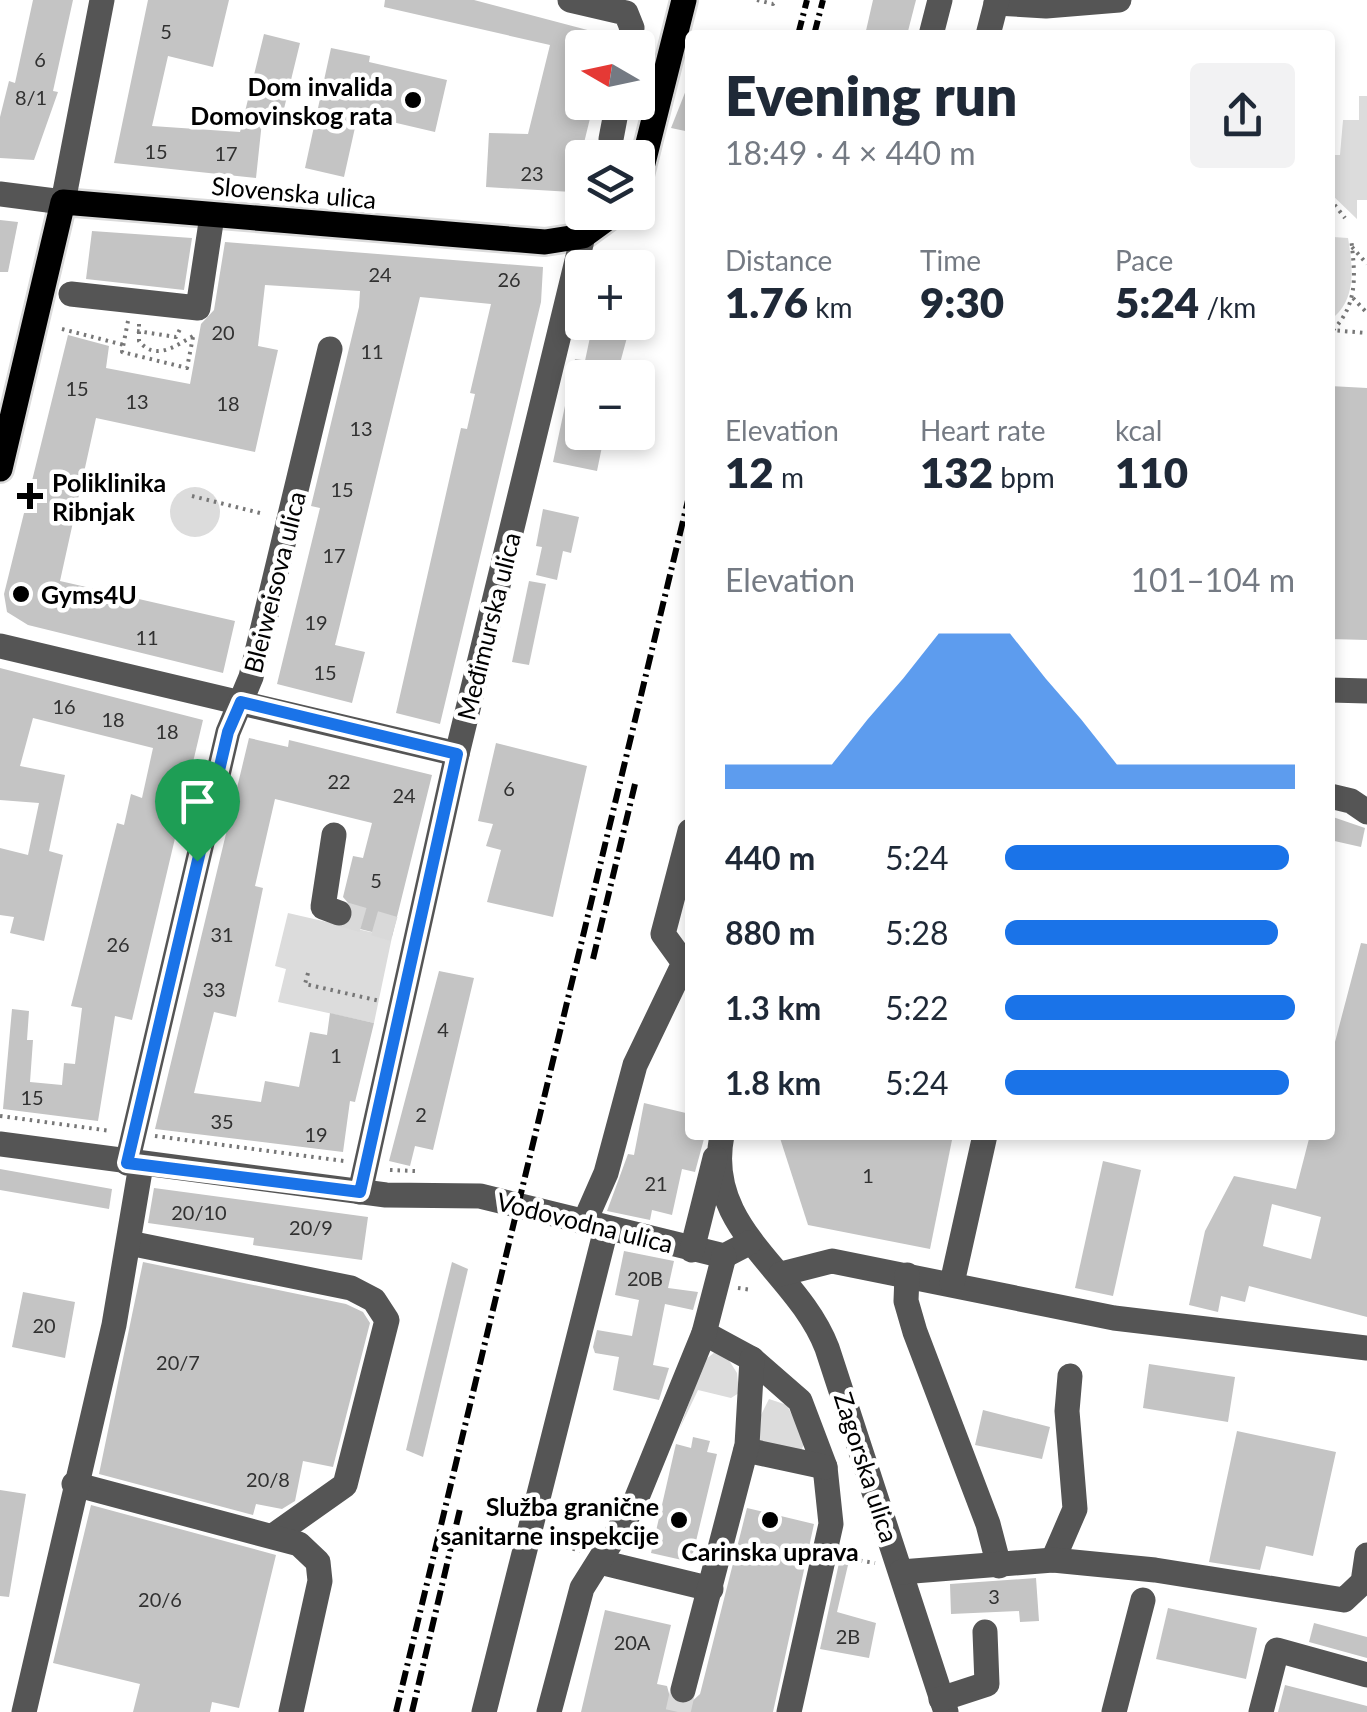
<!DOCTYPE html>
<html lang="en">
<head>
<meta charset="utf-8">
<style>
	:root { --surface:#fff; --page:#f2f2f3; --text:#1f2937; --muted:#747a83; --accent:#1a73e8 }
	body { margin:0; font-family:Lato,sans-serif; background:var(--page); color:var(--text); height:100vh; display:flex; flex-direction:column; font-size:38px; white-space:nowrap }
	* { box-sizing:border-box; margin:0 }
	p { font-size:32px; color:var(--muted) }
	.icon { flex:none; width:55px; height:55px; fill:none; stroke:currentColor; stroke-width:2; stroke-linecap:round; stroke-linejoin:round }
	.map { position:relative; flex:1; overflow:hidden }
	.panel { position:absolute; left:685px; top:30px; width:650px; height:1110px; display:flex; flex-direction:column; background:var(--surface); border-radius:10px; box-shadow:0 5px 15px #0003 }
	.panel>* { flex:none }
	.needle { width:65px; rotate:279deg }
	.fabs { position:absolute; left:565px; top:30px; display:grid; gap:20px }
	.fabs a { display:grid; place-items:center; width:90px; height:90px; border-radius:10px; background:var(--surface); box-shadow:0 5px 15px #0003; font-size:50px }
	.pin { position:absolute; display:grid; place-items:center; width:85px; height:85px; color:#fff; margin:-102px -42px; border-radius:50% 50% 50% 0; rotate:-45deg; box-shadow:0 0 10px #0007 }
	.pin .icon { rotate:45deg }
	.round { display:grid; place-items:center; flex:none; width:105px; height:105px; border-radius:10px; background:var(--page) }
	.headline { display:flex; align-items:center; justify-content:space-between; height:170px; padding:0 40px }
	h1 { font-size:55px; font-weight:800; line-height:75px }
	.figures { display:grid; grid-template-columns:repeat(3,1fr); gap:15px; height:170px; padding:10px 40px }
	.figures div { display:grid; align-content:center }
	.figures b { font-size:42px; font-weight:800 }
	.figures small { font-size:28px; font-weight:400 }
	.figures p { font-size:28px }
	.chart { height:280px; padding:20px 40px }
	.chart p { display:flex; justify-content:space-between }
	.chart svg { width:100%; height:180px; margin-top:10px; fill:var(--accent); opacity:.7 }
	ul { padding:0 40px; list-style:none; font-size:32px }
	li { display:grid; grid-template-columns:160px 120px 1fr; align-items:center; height:75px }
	li i { height:25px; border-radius:12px; background:var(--accent) }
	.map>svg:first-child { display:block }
	.green { fill:#dcdcdc }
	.building { fill:#c4c4c4; fill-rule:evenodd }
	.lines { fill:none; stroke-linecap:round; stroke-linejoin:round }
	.minor-tunnel { stroke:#d9d9d9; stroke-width:25; stroke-dasharray:25 12; stroke-linecap:butt }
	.major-casing { stroke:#dbdbdb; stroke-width:30 }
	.path { stroke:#777; stroke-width:4; stroke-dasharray:2.5 5; stroke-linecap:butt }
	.minor { stroke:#555; stroke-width:25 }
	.major { stroke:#000; stroke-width:25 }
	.rail { stroke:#000; stroke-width:6; stroke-dasharray:15 5 2.5 5; stroke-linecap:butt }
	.route-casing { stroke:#fff; stroke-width:20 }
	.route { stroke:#1a73e8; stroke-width:12 }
	.poi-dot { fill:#000; stroke:#fff; stroke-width:4 }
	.labels { text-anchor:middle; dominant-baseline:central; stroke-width:9; stroke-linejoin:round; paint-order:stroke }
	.number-label { font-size:20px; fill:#313131 }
	.poi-label { font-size:25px; font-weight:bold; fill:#000; stroke:#fff; text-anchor:end }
	.street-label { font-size:25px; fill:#000; stroke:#fff }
</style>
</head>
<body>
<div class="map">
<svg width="1367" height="1712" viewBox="0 0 1367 1712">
	<rect width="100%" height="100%" fill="#fff"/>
	<g class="green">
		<path d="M1359 96H1367V200H1357V219L1330 193V155H1340L1343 120H1359Z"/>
		<path d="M1333 237 1348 238C1353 267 1357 301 1330 320Z"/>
		<circle cx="195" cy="512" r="25"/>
		<path d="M288 913 392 937 374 1023 278 1002 286 969 275 966Z"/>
		<path d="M715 1352 725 1354 737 1373 739 1393 731 1398 698 1390 679 1430 705 1360Z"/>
		<path d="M769 1399 787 1405 805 1442 801 1451 758 1443 757 1423Z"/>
	</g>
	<g class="building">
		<path d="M33 0H73L53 91 58 92 34 160 0 158V117L9 81 15 83Z"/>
		<path d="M148 0H229L213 67 168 56 152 126 240 132 264 34 300 43 282 117 263 112 256 178 114 163Z"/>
		<path d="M385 0H474L614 37 612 48H582V102H594L572 192 486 187 489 133 528 134 550 45 384 7Z"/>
		<path d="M873 0H916L907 35H865Z"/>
		<path d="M331 48 370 56 369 62 447 80 435 132 358 114 344 177 305 168Z"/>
		<path d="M690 80V132L671 128Z"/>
		<path d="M0 220 18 222 8 272H0Z"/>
		<path d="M92 231 192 238 184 290 86 279Z"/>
		<path d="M225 242 543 267 541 302 440 724 396 713 461 428 467 429 475 394 470 393 491 304 420 297 335 645 365 652 352 703 277 684 320 508 311 506 359 307 360 291 265 285 258 346 278 350 255 452 96 418 60 581 235 621 223 673 28 625 7 612 4 594 68 335 109 346 106 368 190 384 201 324 214 310Z"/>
		<path d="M593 323 629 330 616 378H582V432H605L597 471 553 462 575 359 582 360V375Z"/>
		<path d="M1330 386 1367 388V640L1330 639Z"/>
		<path d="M543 509 579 517 571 553 563 551 557 580 536 575 542 547 536 546Z"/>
		<path d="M529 581 546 584 529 665 512 662Z"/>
		<path d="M0 668 203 720 132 1020 115 1016 98 1121 3 1109 12 1009 29 1011 27 1040H33L30 1082 62 1085 64 1063 75 1064 82 1008 71 1006 117 823 124 825 131 794 142 798 153 748 33 718 20 766 65 775 49 851 63 855 44 941 10 933 14 917 0 915V848L28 855 39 803 0 800Z"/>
		<path d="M249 738 288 747 289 740 432 775 392 937 348 926 355 911 343 897 353 856 363 858 372 823 275 799 255 886 263 888 236 1017 214 1012 194 1093 261 1102 265 1081 299 1087 310 1032 327 1035 330 1013 374 1023 355 1102 350 1101 343 1152 155 1129Z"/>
		<path d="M496 743 587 766 553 917 487 902 501 850 486 846 493 824 478 821Z"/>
		<path d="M1330 816 1365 828 1361 847 1330 840Z"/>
		<path d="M1361 943 1367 944V1317L1249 1286 1245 1302 1221 1296 1218 1312 1189 1305 1205 1231 1234 1176 1296 1189 1310 1135H1330V1061ZM1272 1204 1321 1217 1311 1259 1263 1246Z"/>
		<path d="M439 971 474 978 433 1150 415 1146 410 1166 389 1161Z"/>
		<path d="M644 1103 690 1114V1135H705L695 1172 682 1169 672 1215 652 1210 650 1220 607 1211 628 1154 634 1155Z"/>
		<path d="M779 1135H953L930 1249 808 1225Z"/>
		<path d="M1103 1161 1141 1170 1113 1296 1075 1288Z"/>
		<path d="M0 1169 112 1189 109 1209 0 1190Z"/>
		<path d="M154 1188 368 1217 362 1260 253 1245 254 1238 148 1223Z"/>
		<path d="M624 1251 674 1261 668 1288 698 1292 693 1310 665 1304 653 1365 669 1368 659 1400 613 1390 619 1357 595 1353 593 1347 597 1330 632 1336 639 1300 615 1295Z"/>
		<path d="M143 1262 346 1304 363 1312 370 1323 333 1467 303 1461 295 1501 282 1509 256 1504 253 1515 99 1474Z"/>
		<path d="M452 1262 468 1269 423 1457 406 1450Z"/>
		<path d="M23 1292 75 1302 65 1358 12 1347Z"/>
		<path d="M1149 1364 1235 1377 1228 1422 1143 1408Z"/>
		<path d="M983 1410 1050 1427 1042 1459 975 1445Z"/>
		<path d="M1237 1431 1336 1452 1313 1556 1266 1546 1260 1570 1209 1562Z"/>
		<path d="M693 1437 710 1441 707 1452 717 1454 691 1562 651 1553 675 1448 676 1444 691 1448Z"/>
		<path d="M0 1490 26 1494 9 1597 0 1596Z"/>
		<path d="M91 1505 276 1555 239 1708 212 1702 210 1712H133L140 1684 53 1663Z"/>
		<path d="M747 1508 814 1524 773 1712H581L605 1610 671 1625 657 1684 667 1686 671 1701 680 1706 688 1705 700 1694Z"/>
		<path d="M839 1563 848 1565 837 1612 876 1623 869 1658 820 1649Z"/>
		<path d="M1036 1578 1039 1621 1020 1622 1019 1611 951 1614 950 1584Z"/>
		<path d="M1168 1608 1257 1628 1246 1679 1156 1659Z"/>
		<path d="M1314 1623 1367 1637V1658L1309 1642Z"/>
		<path d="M1285 1685 1367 1706V1712H1278Z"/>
	</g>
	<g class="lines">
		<g class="minor-tunnel">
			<path d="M339 913 394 929"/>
			<path d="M678 1712 683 1690"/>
		</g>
		<g class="major-casing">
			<g id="major">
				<path d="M638 183 684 0"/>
				<path d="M0 469 63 202 545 242 583 236 616 212"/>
			</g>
		</g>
		<g class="path">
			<path d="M757 0 773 4 776 0"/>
			<path d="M1180 32 1181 35"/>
			<path d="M1150 35V32"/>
			<path d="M1330 199 1345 218"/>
			<path d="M1352 247 1367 264"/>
			<path d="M1353 298 1367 313"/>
			<path d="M128 321 122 352 187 368 193 337"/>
			<path d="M139 324V341C155 361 174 347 193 336"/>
			<path d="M62 329 124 345"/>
			<path d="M1330 330 1367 333"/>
			<path d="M1333 330C1359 303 1355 273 1351 238"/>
			<path d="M137 331 176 337 180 329"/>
			<path d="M192 496 260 513"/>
			<path d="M308 973 305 984 380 1001"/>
			<path d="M0 1116 111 1131"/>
			<path d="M155 1136 344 1161"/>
			<path d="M390 1170 415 1171"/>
			<path d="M738 1288 752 1290"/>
			<path d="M551 1543 581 1551"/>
			<path d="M845 1558 875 1563"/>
		</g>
		<g class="minor">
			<path d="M570 0 626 13 632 28 628 48"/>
			<path d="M996 3 1046 6 1119 0"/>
			<path d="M931 35 940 0"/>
			<path d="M988 35 997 0"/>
			<path d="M611 139 618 102"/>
			<path d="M0 194 63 202 102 0"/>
			<path d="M71 294 198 308 212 216"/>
			<path d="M0 646 457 754"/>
			<path d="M1330 690 1367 691"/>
			<path d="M1330 796 1351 801 1367 812"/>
			<path d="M334 835 323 907 339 913"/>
			<path d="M722 1135C703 1229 797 1270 827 1348L946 1712"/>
			<path d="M0 1144 386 1195 480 1196 724 1256 749 1243"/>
			<path d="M127 1163 228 732 251 677 330 349"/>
			<path d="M360 1192 457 754 583 236"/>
			<path d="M584 1223 606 1173 635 1065 684 963 663 934 690 831"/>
			<path d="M129 1243 351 1288 374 1300 387 1320 345 1485 273 1536"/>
			<path d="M692 1250 715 1158"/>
			<path d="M781 1274 832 1261 1114 1318 1367 1348"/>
			<path d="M907 1275 906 1301 915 1332 988 1524 999 1566"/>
			<path d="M952 1283 985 1135"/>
			<path d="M704 1333 752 1359 800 1401 825 1467 831 1524 789 1712"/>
			<path d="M746 1450 825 1467"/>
			<path d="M74 1484 299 1544 318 1562 320 1581 291 1712"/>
			<path d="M1053 1560 1075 1509 1067 1411 1070 1376"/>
			<path d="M600 1562 711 1589"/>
			<path d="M901 1572 1053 1560 1155 1570 1344 1600 1363 1582 1367 1555"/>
			<path d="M683 1690 747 1445 752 1359"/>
			<path d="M941 1699 987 1684 985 1632"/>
			<path d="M24 1712 114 1325 141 1165"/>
			<path d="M484 1712 606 1229"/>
			<path d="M549 1712 582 1588 633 1507 704 1333 724 1256"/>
			<path d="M1114 1712 1143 1600"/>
			<path d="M1261 1712 1277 1650 1367 1675"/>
		</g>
		<use href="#major" class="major"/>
		<g class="rail">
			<path d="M798 35 807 0"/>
			<path d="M814 35 823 0"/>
			<path d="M593 959 635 784"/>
			<path d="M396 1712 690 492"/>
			<path d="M412 1712 460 1509"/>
		</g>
	</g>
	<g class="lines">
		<g class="route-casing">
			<path id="route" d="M241 702 457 754 360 1192 127 1163 228 732Z"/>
		</g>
		<use href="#route" class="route"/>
	</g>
	<g class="poi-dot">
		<circle cx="413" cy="100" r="10"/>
		<path d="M25 481h10v10h10v10h-10v10h-10v-10h-10v-10h10z"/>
		<circle cx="21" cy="594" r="10"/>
		<circle cx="679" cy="1520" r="10"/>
		<circle cx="770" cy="1520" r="10"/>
	</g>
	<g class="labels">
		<g class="number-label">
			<text x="166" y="31">5</text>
			<text x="40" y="59">6</text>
			<text x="31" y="97">8/1</text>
			<text x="156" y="151">15</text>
			<text x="226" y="153">17</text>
			<text x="532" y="173">23</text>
			<text x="380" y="274">24</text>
			<text x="509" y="279">26</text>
			<text x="223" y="332">20</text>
			<text x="372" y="351">11</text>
			<text x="77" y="388">15</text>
			<text x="137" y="401">13</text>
			<text x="228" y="403">18</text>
			<text x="361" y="428">13</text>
			<text x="342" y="489">15</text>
			<text x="334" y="555">17</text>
			<text x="316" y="622">19</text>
			<text x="147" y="637">11</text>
			<text x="325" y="672">15</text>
			<text x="64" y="706">16</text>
			<text x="113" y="719">18</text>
			<text x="167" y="731">18</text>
			<text x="339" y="781">22</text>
			<text x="509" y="788">6</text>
			<text x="404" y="795">24</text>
			<text x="376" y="880">5</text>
			<text x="222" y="934">31</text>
			<text x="118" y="944">26</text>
			<text x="214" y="989">33</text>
			<text x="443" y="1029">4</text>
			<text x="336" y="1055">1</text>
			<text x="32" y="1097">15</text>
			<text x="421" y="1114">2</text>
			<text x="222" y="1121">35</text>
			<text x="316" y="1134">19</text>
			<text x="868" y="1175">1</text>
			<text x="656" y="1183">21</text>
			<text x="199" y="1212">20/10</text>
			<text x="311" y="1227">20/9</text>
			<text x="645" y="1278">20B</text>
			<text x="44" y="1325">20</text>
			<text x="178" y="1362">20/7</text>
			<text x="268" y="1479">20/8</text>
			<text x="994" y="1596">3</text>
			<text x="160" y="1599">20/6</text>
			<text x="848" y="1636">2B</text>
			<text x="632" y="1642">20A</text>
		</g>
		<g class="poi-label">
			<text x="393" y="86">Dom invalida<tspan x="393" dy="29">Domovinskog rata</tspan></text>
			<text x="52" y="482" text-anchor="start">Poliklinika<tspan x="52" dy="29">Ribnjak</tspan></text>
			<text x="41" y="594" text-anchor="start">Gyms4U</text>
			<text x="659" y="1506">Služba granične<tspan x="659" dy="29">sanitarne inspekcije</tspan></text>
			<text x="770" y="1551" text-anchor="middle">Carinska uprava</text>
		</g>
		<g class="street-label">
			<text transform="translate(294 192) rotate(5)">Slovenska ulica</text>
			<text transform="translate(274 582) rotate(-76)">Bleiweisova ulica</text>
			<text transform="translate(488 626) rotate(-76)">Međimurska ulica</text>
			<text transform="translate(585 1222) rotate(14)">Vodovodna ulica</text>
			<text transform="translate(867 1467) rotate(72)">Zagorska ulica</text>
		</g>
	</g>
</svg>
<div class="fabs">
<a><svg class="needle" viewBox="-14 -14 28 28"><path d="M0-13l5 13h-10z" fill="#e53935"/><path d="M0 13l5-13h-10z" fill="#747a83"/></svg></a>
<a><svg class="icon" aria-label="layers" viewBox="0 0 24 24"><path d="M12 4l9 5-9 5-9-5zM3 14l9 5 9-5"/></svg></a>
<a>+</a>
<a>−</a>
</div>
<div class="pin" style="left:197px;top:861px;background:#1e9e55"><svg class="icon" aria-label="arrive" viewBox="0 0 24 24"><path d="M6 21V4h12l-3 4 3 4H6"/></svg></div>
<section class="panel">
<div class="headline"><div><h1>Evening run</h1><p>18:49 · 4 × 440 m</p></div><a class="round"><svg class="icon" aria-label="share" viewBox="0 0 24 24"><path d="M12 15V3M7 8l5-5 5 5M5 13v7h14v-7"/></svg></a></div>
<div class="figures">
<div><p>Distance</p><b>1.76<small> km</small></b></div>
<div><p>Time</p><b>9:30</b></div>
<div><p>Pace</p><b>5:24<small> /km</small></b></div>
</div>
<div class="figures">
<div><p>Elevation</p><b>12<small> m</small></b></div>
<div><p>Heart rate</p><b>132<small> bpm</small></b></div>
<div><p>kcal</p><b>110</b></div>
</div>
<div class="chart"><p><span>Elevation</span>101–104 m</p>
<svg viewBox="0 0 160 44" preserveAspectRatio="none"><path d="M0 44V38L10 38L20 38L30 38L40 27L50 17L60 6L70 6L80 6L90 17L100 27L110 38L120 38L130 38L140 38L150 38L160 38V44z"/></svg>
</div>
<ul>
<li><b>440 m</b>5:24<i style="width:98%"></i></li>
<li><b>880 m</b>5:28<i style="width:94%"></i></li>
<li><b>1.3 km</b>5:22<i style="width:100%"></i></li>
<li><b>1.8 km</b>5:24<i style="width:98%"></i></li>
</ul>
</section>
</div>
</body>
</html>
